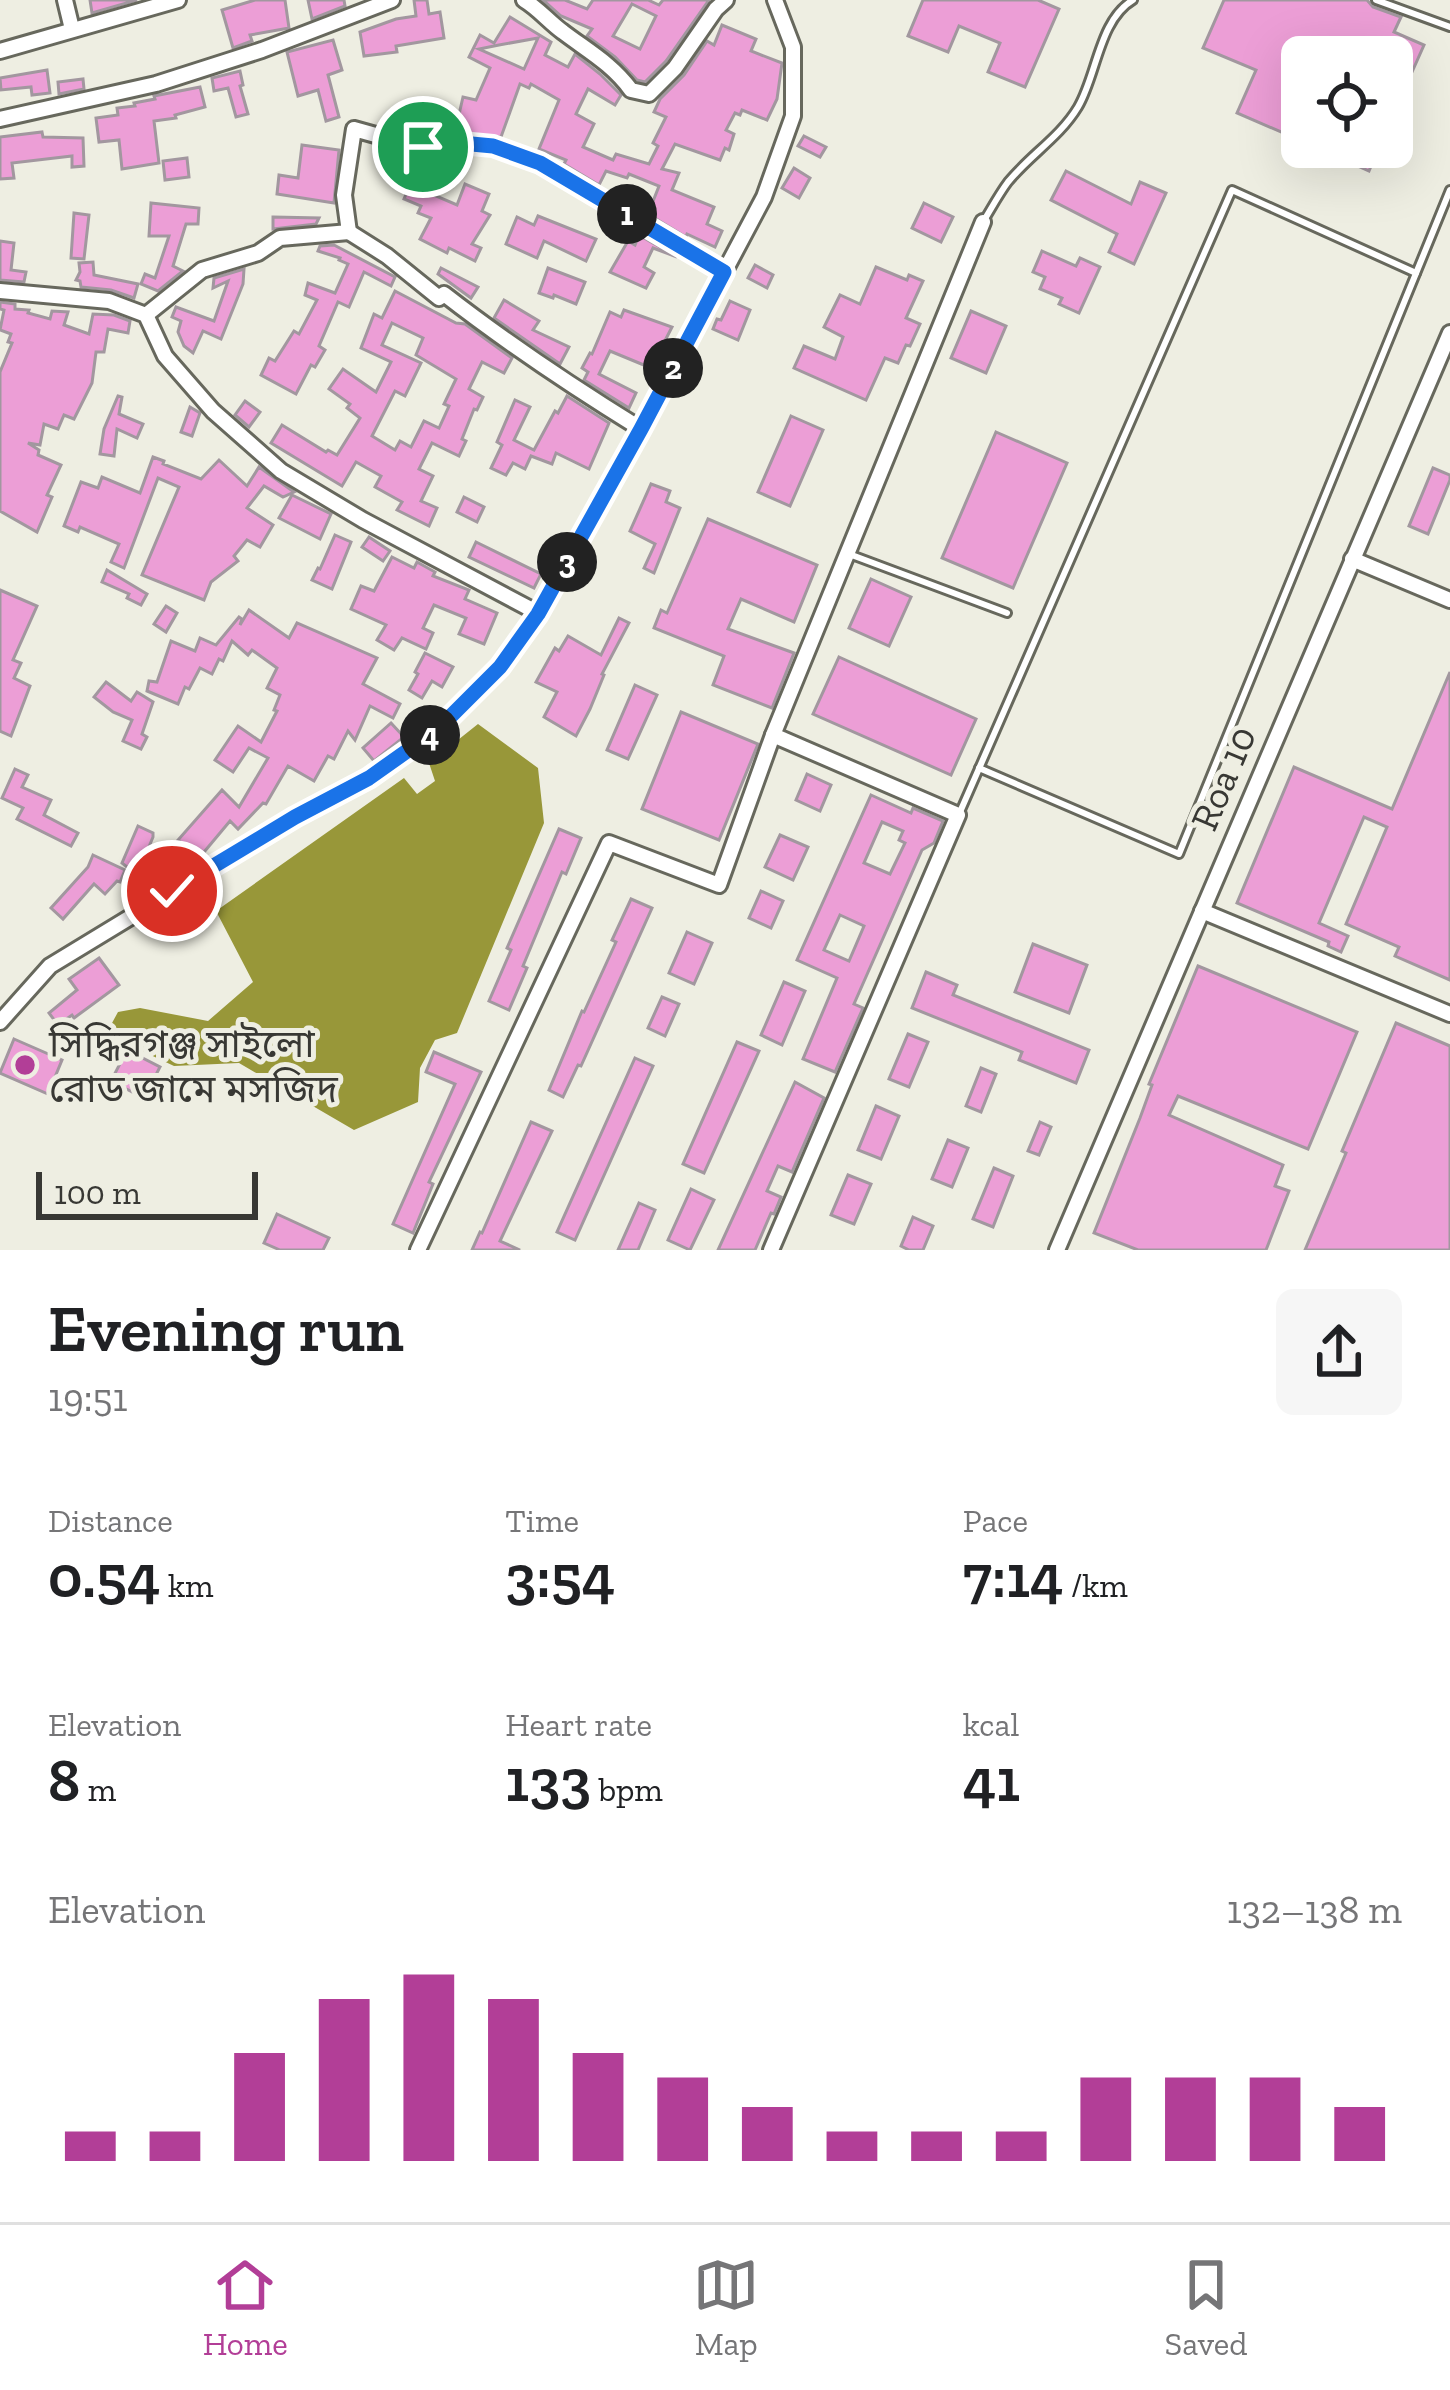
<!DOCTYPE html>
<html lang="en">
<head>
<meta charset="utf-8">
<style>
	:root { --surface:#fff; --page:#f6f6f6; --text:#202124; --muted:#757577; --line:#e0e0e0; --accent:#b23e97 }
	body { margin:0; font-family:"Zilla Slab","Noto Sans Bengali",serif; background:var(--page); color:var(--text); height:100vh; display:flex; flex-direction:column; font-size:45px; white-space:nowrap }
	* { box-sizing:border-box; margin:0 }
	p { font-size:39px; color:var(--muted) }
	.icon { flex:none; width:66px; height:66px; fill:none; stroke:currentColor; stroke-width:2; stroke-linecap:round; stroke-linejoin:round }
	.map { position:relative; height:1250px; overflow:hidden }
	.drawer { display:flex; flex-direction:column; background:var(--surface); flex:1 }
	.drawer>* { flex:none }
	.controls { position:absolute; left:1281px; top:36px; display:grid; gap:24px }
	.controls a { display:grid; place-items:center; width:132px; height:132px; border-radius:18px; background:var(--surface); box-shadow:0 12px 48px #0002; font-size:60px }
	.scale { position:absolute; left:36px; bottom:30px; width:222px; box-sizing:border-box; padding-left:12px; border:6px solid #383834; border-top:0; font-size:33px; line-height:42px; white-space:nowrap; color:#383834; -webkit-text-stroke:9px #eeeee2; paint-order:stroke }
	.pin { position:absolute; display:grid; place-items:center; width:102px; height:102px; color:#fff; margin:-51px; border:6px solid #fff; border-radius:50%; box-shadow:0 3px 12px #0007 }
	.km { position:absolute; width:60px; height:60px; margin:-30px; border-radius:50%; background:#222; color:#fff; font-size:33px; line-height:60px; text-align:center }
	.round { display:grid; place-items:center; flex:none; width:126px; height:126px; border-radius:18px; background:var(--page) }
	.headline { display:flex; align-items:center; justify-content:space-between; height:204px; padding:0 48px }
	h1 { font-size:66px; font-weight:600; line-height:90px }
	.stats { display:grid; grid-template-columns:repeat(3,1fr); gap:18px; height:204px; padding:12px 48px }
	.stats div { display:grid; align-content:center }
	.stats b { font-size:60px; font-weight:600 }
	.stats small { font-size:33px; font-weight:400 }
	.stats p { font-size:33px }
	.chart { height:336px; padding:24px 48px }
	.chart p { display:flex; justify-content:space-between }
	.chart svg { width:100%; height:216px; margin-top:12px; stroke:var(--accent); stroke-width:6 }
	.tab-bar { display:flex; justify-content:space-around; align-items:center; height:168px; border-top:3px solid var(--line); background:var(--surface); font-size:33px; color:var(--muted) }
	.tab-bar a { display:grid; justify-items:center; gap:6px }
	.tab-bar .selected { color:var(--accent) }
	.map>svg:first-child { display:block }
	.water { fill:#989739 }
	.building { fill:#ec9ed6; stroke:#a2979f; stroke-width:3; fill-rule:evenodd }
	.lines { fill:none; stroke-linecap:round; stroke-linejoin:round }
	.lane-casing { stroke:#67685d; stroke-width:12 }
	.street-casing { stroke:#67685d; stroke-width:20 }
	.lane { stroke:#fff; stroke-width:6 }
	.street { stroke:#fff; stroke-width:14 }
	.route-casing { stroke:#fff; stroke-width:24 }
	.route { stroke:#1a73e8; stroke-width:15 }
	.poi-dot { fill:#b23e97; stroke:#eeeee2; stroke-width:4.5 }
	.labels { text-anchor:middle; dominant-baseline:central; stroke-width:10; stroke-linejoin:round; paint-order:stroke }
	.street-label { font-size:39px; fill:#383834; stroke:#eeeee2 }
	.poi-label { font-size:39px; fill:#383834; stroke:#eeeee2; text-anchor:start }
</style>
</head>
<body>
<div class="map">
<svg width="1450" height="1250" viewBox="0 0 1450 1250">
	<rect width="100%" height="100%" fill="#eeeee2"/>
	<path class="water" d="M478 724 538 768 544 823 457 1033 435 1040 420 1068 418 1102 354 1130 239 1063 174 1066 106 1034 118 1012 140 1008 208 1021 253 982 216 911 404 778 417 794 435 781 429 763Z"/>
	<g class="building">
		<path d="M90 0H137L92 13Z"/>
		<path d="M255 0H285L289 28 250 35 252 41 233 48 222 10Z"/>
		<path d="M308 0H344L345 6 312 19Z"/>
		<path d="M414 0H427L429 14 440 12 444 38 396 46 397 52 364 56 360 32 396 19 416 16Z"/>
		<path d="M543 0H565L587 9 593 0H648L659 5 663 0H709L666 61 645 82 637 80 615 57 587 36 592 29 561 16ZM632 4 656 16 640 49 613 36Z"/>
		<path d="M923 0H1038L1059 9 1025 87 988 72 1000 43 959 26 948 52 908 36Z"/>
		<path d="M1224 0H1367L1373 7 1401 17 1394 32 1424 45 1392 117V57H1302V141L1237 113 1256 70 1203 48Z"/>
		<path d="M510 17 551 42 545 55 568 67 575 54 600 74 621 95 615 105 588 89 576 114 594 124 583 147 613 160 616 154 649 164 658 146 653 143 666 117 654 112 660 99 684 75 707 41 714 45 722 25 756 39 751 51 782 63 777 99 767 120 742 110 740 115 735 113 726 130 734 134 729 150 725 148 720 160 675 144 662 169 679 173 672 190 714 207 707 224 722 231 715 247 687 234 686 237 648 214 659 186 629 174 627 178 606 171 599 185 564 164 566 160 539 149 559 100 531 84 529 88 520 84 501 137 455 132 463 97 476 100 490 68 469 57 480 35 494 43ZM538 38 524 69 479 49 499 45Z"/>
		<path d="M333 40 342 70 328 75 339 117 326 121 318 90 298 96 287 52Z"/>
		<path d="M47 70 50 93 32 95 31 87 1 90 0 78Z"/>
		<path d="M240 71 243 85 240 86 248 114 236 117 228 88 214 91 212 78Z"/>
		<path d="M83 79 84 89 59 94 58 82Z"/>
		<path d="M200 87 205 107 175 115 176 118 154 121 159 163 122 169 119 140 99 142 96 118 118 115 117 108 135 106 134 103 155 99 154 96Z"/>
		<path d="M42 132 43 137 83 138 84 166 72 167V156L12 163 14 178 0 179V137Z"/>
		<path d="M804 136 826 147 820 157 798 146Z"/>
		<path d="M302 145 339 150 334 203 277 194 279 175 298 178Z"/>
		<path d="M1315 147H1379L1369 171Z"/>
		<path d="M187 158 189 177 165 180 163 161Z"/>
		<path d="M794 168 810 178 799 198 782 188Z"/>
		<path d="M1066 171 1131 204 1140 182 1166 193 1134 264 1109 252 1117 234 1051 200Z"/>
		<path d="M413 178 424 183 422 190 457 205 465 184 489 194 482 211 490 215 472 244 481 248 475 261 449 248 447 253 420 239 431 218 418 213 421 206 404 199Z"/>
		<path d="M151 203 199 208 198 224H186L173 266 183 271 158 291 141 284 145 274 155 278 169 236H149Z"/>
		<path d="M924 203 953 217 941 242 912 228Z"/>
		<path d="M74 213 89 215 84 259 71 258Z"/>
		<path d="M538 216 596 239 586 261 544 241 537 258 506 244 517 217 534 225Z"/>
		<path d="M273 217 319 218 316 224 273 229Z"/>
		<path d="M639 235 677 257 653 248 644 267 654 273 646 288 610 272 628 241 635 245Z"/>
		<path d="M0 241 14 243 11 270 26 272 24 282 0 280Z"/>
		<path d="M334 245 395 277 391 286 364 272 349 307 338 302 319 346 325 350 315 367 311 365 296 394 261 375 269 358 275 361 294 331 299 334 317 300 305 295 308 283 335 293 348 264 339 260 340 258 318 251 320 246Z"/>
		<path d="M1042 251 1076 266 1080 258 1100 267 1079 313 1059 304 1062 298 1040 289 1045 277 1033 272Z"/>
		<path d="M93 262 94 275 138 284 134 298 111 290 81 287 80 281 76 280 80 272 79 263Z"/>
		<path d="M755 265 773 275 767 288 748 278Z"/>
		<path d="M876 267 907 280 909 275 923 281 906 318 920 324 910 346 906 345 898 363 885 358 866 400 794 368 804 346 835 359 843 337 824 327 840 295 860 304Z"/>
		<path d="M441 268 478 287 471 298 438 274Z"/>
		<path d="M548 268 585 282 576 304 554 295 553 298 539 293Z"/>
		<path d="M244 269 243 284 221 339 203 331 193 353 184 346 178 332 181 321 172 317 176 307 214 321 228 281 213 288 214 278Z"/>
		<path d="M395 291 456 323 465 324 512 358 504 373 482 362 469 389 483 397 477 410 474 409 462 439 466 441 459 456 432 443 419 469 433 476 421 501 437 508 429 526 397 510 402 502 375 487 381 476 356 462 342 486 271 443 282 425 326 452 328 450 337 455 360 418 347 408 350 404 329 389 343 369 376 392 391 362 361 348 374 314 382 318ZM392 323 423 338 416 355 456 379 444 404 449 406 439 428 424 421 411 447 400 441 395 450 372 436 395 391 405 396 421 363 382 345Z"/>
		<path d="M504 300 539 321 533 330 569 347 560 364 494 318Z"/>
		<path d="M730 301 750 310 738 340 713 329 717 319 721 320Z"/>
		<path d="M0 302 15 304V309L29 310 28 313 50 319 52 311 68 312 64 325 89 334 93 314 114 315 130 321 128 333 108 329 104 352H96L92 383 74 419 64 415 58 429 44 424 40 445 28 443 39 450 38 455 61 465 47 495 52 497 37 532 0 511V372L12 343 8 342 11 334 0 330 4 310 0 309Z"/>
		<path d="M624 310 672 327 651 368 610 351 599 374 636 393 629 408 584 380 588 372 582 368 590 353 592 354 610 312 621 317Z"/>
		<path d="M971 311 1006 326 986 373 951 358Z"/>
		<path d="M118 396 122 397 119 414 143 424 137 438 117 429 114 456 100 454 104 429Z"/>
		<path d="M567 396 609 423 589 469 556 453 552 464 531 456 525 469 513 463 506 475 491 468 502 445 497 442 515 400 530 407 514 440 534 450 555 411 558 413Z"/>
		<path d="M245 401 260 412 249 427 235 415Z"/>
		<path d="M190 407 200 413 192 436 181 432Z"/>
		<path d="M791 416 823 430 790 506 758 492Z"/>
		<path d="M996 432 1067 463 1013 588 942 558Z"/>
		<path d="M153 457 164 461 163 464 201 479 219 460 247 486 259 467 294 492 283 497 264 486 247 508 273 525 260 547 247 540 234 556 238 561 211 582 204 600 142 575 179 487 158 478 124 568 111 562 119 544 80 527 78 532 64 526 81 482 98 488 102 477 140 493Z"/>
		<path d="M1433 468 1450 475V480L1428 534 1409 526Z"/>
		<path d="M651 484 670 491 666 502 680 508 654 573 644 568 655 544 630 531Z"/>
		<path d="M292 495 331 514 320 539 279 518Z"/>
		<path d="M464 497 484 507 477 522 457 512Z"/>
		<path d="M708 519 817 565 794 622 741 599 728 629 794 653 772 708 713 685 724 656 654 628 661 610 667 613Z"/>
		<path d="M335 535 351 542 332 589 312 580 318 568 320 569Z"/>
		<path d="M369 537 390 551 383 561 362 547Z"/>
		<path d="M476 542 541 574 534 588 469 557Z"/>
		<path d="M392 557 414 568 417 562 435 572 433 576 469 590 465 599 497 613 484 644 459 634 466 618 434 605 423 628 433 633 426 649 402 638 394 650 377 640 386 625 351 609 361 586 374 591Z"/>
		<path d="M107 570 147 594 141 605 127 598 129 594 102 582Z"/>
		<path d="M871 579 911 597 889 646 849 628Z"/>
		<path d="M0 590 37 606 13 660 21 663 14 678 30 686 11 736 0 731Z"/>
		<path d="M166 606 177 613 166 632 154 624Z"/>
		<path d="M249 610 289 638 297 623 377 658 363 684 400 704 393 718 370 706 355 740 348 731 334 759 328 756 314 781 288 766 266 804 263 803 238 829 230 821 199 858 178 840 222 790 239 807 268 758 249 748 233 772 215 760 238 726 261 742 277 711 274 710 280 695 267 688 277 668 252 650 248 655 232 641 223 661 219 659 212 674 200 668 189 689 185 687 178 704 147 691 149 681 157 682 171 641 195 651 200 638 216 645 239 617 242 619 240 625Z"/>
		<path d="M619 618 629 623 602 674 604 675 590 709 576 736 544 717 557 692 536 682 555 648 559 651 568 636 601 655Z"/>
		<path d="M425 653 453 667 442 687 432 681 422 698 409 690 418 674 415 672Z"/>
		<path d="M839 657 976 719 951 775 813 714Z"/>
		<path d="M1450 672V980L1395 956 1399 947 1346 924 1387 827 1364 817 1319 923 1348 936 1341 952 1328 946 1329 942 1237 903 1294 767 1392 809Z"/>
		<path d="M106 682 131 701 137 692 153 702 142 734 147 737 141 749 123 741 132 720 113 712 94 697Z"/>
		<path d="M635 685 657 695 628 759 607 750Z"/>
		<path d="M681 712 758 744 719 840 642 809Z"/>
		<path d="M391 723 404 737 374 761 363 748Z"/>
		<path d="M15 769 28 775 22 787 51 800 44 815 78 833 71 846 17 819 23 808 2 798Z"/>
		<path d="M807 774 831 785 820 811 796 800Z"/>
		<path d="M871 795 911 813 913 808 943 821 934 843 922 850 854 1004 863 1008 835 1072 803 1059 837 978 797 960ZM882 822 903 831 899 840 905 843 890 874 864 863ZM840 915 864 926 849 961 824 950Z"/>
		<path d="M138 826 153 833V837L146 854 132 871 122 863Z"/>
		<path d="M559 829 581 838 566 874 562 872 523 966 527 968 509 1010 489 1001 511 950 507 948Z"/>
		<path d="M780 835 808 847 793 880 765 867Z"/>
		<path d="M93 855 125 870 120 882 117 881 105 894 94 884 63 919 51 908 88 867Z"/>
		<path d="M761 891 783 901 771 928 749 918Z"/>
		<path d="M631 899 652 908 581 1066 578 1065 563 1097 549 1090 582 1011 584 1012 616 942 612 940Z"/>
		<path d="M687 932 712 943 694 984 669 973Z"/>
		<path d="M1033 944 1087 965 1069 1013 1015 992Z"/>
		<path d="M99 958 119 985 74 1018 72 1015 58 1025 49 1013 77 990 69 979Z"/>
		<path d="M1198 966 1357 1032 1308 1149 1178 1096 1169 1115 1283 1165 1275 1186 1289 1191 1266 1250H1138L1094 1233 1140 1118 1152 1085 1149 1084Z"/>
		<path d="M926 972 957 985 953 995 1089 1050 1076 1083 1019 1060 1022 1052 912 1008Z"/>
		<path d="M784 982 805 991 782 1045 761 1035Z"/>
		<path d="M662 997 679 1004 665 1036 648 1028Z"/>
		<path d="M1396 1023 1450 1046V1250H1305L1346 1153 1342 1151Z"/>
		<path d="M908 1034 928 1042 909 1087 889 1079Z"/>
		<path d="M14 1039 62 1060 48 1094 0 1073Z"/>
		<path d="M737 1042 759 1051 704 1173 683 1164Z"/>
		<path d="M127 1050 160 1067 144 1098 111 1081Z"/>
		<path d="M434 1052 481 1072 429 1182 433 1184 413 1233 393 1224 455 1084 426 1072Z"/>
		<path d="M635 1058 653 1066 575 1240 557 1232Z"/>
		<path d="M981 1068 996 1074 981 1112 966 1106Z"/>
		<path d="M795 1082 824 1098 792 1172 778 1166 767 1191 781 1197 774 1214 771 1213 755 1250H718Z"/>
		<path d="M876 1106 899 1116 881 1159 858 1150Z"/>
		<path d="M531 1122 552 1131 500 1241 520 1250H472L480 1232 482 1233Z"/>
		<path d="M1040 1122 1051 1127 1039 1155 1028 1151Z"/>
		<path d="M948 1140 968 1148 952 1187 932 1179Z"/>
		<path d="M994 1168 1013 1176 993 1227 973 1219Z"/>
		<path d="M848 1175 871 1184 854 1224 831 1215Z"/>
		<path d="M691 1189 714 1200 690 1250 668 1240Z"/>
		<path d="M639 1203 655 1210 638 1250H618Z"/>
		<path d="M277 1214 329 1238 323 1250H280L264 1243Z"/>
		<path d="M913 1217 933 1226 923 1250H909L901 1246Z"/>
	</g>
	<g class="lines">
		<g class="lane-casing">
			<g id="lane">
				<path d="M1376 0 1450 27"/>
				<path d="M983 222C991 209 999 194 1008 182 1030 155 1060 137 1078 107 1097 75 1099 20 1133 0"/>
				<path d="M849 554 1007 613"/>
				<path d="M979 768 1179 854 1450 190"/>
				<path d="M960 812 1232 190 1416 273"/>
			</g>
		</g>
		<g class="street-casing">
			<g id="street">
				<path d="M65 0 72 29"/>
				<path d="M524 0C539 9 549 22 563 32 588 51 612 64 631 90L649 94 675 68 716 9 726 0"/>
				<path d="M0 51 178 0"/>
				<path d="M0 119 156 84 262 50 392 0"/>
				<path d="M349 232 387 256 439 298 444 294C507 343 573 387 641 429"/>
				<path d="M0 291 109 301 146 315 165 356 213 411 281 471 363 520 538 613"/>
				<path d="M146 315 202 270 258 253 280 238 349 232 344 195 354 129 397 141 398 148 461 143 493 146 540 163 724 272"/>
				<path d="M1352 559 1450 600"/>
				<path d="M1202 911 1450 1014"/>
				<path d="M0 1022 50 966 295 817 369 778 438 729 500 667 538 613 641 429 764 197 793 116V47L775 0"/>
				<path d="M418 1250 609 843 719 885 773 735 983 222"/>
				<path d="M771 1250 958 815 773 735"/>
				<path d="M1057 1250 1450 333"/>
			</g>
		</g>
		<use href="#lane" class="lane"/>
		<use href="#street" class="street"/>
	</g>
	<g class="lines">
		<g class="route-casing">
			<path id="route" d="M172 891 295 817 369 778 438 729 500 667 538 614 641 429 724 272 540 163 493 146 461 143 423 147"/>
		</g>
		<use href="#route" class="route"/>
	</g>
	<circle class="poi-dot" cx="25" cy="1065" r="12"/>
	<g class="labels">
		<g class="street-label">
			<text transform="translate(1223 778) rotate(-67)">Roa 10</text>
		</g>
		<g class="poi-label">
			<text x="49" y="1043">সিদ্ধিরগঞ্জ সাইলো<tspan x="49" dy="45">রোড জামে মসজিদ</tspan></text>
		</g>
	</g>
</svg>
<div class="controls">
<a><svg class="icon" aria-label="locate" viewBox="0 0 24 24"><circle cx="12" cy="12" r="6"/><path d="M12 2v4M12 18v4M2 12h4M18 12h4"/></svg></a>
</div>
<div class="scale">100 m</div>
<div class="pin" style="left:423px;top:147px;background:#1e9e55"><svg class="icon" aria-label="arrive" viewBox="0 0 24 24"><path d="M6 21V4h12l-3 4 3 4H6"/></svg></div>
<div class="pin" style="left:172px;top:891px;background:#d93025"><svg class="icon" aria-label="check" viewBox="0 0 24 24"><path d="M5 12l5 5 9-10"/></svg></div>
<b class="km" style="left:627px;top:214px">1</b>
<b class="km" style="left:673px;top:368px">2</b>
<b class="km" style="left:567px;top:562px">3</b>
<b class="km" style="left:430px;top:735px">4</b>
</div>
<section class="drawer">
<div class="headline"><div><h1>Evening run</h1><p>19:51</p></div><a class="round"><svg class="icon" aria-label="share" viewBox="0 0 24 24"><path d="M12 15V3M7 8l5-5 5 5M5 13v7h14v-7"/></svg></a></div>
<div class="stats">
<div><p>Distance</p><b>0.54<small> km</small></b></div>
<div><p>Time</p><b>3:54</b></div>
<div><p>Pace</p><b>7:14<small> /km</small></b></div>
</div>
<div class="stats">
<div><p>Elevation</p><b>8<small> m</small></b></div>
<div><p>Heart rate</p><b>133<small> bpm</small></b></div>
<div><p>kcal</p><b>41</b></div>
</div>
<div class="chart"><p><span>Elevation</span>132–138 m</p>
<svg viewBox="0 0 160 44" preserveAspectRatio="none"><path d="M5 44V38M15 44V38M25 44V22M35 44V11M45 44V6M55 44V11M65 44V22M75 44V27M85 44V33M95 44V38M105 44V38M115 44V38M125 44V27M135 44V27M145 44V27M155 44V33"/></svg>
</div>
</section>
<nav class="tab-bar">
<a class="selected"><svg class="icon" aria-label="home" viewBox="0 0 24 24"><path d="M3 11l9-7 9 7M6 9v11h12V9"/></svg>Home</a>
<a><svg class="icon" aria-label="map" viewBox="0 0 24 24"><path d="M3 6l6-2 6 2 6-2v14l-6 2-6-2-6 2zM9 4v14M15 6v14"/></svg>Map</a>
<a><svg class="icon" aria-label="saved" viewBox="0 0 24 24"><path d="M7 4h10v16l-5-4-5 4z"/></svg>Saved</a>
</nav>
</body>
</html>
